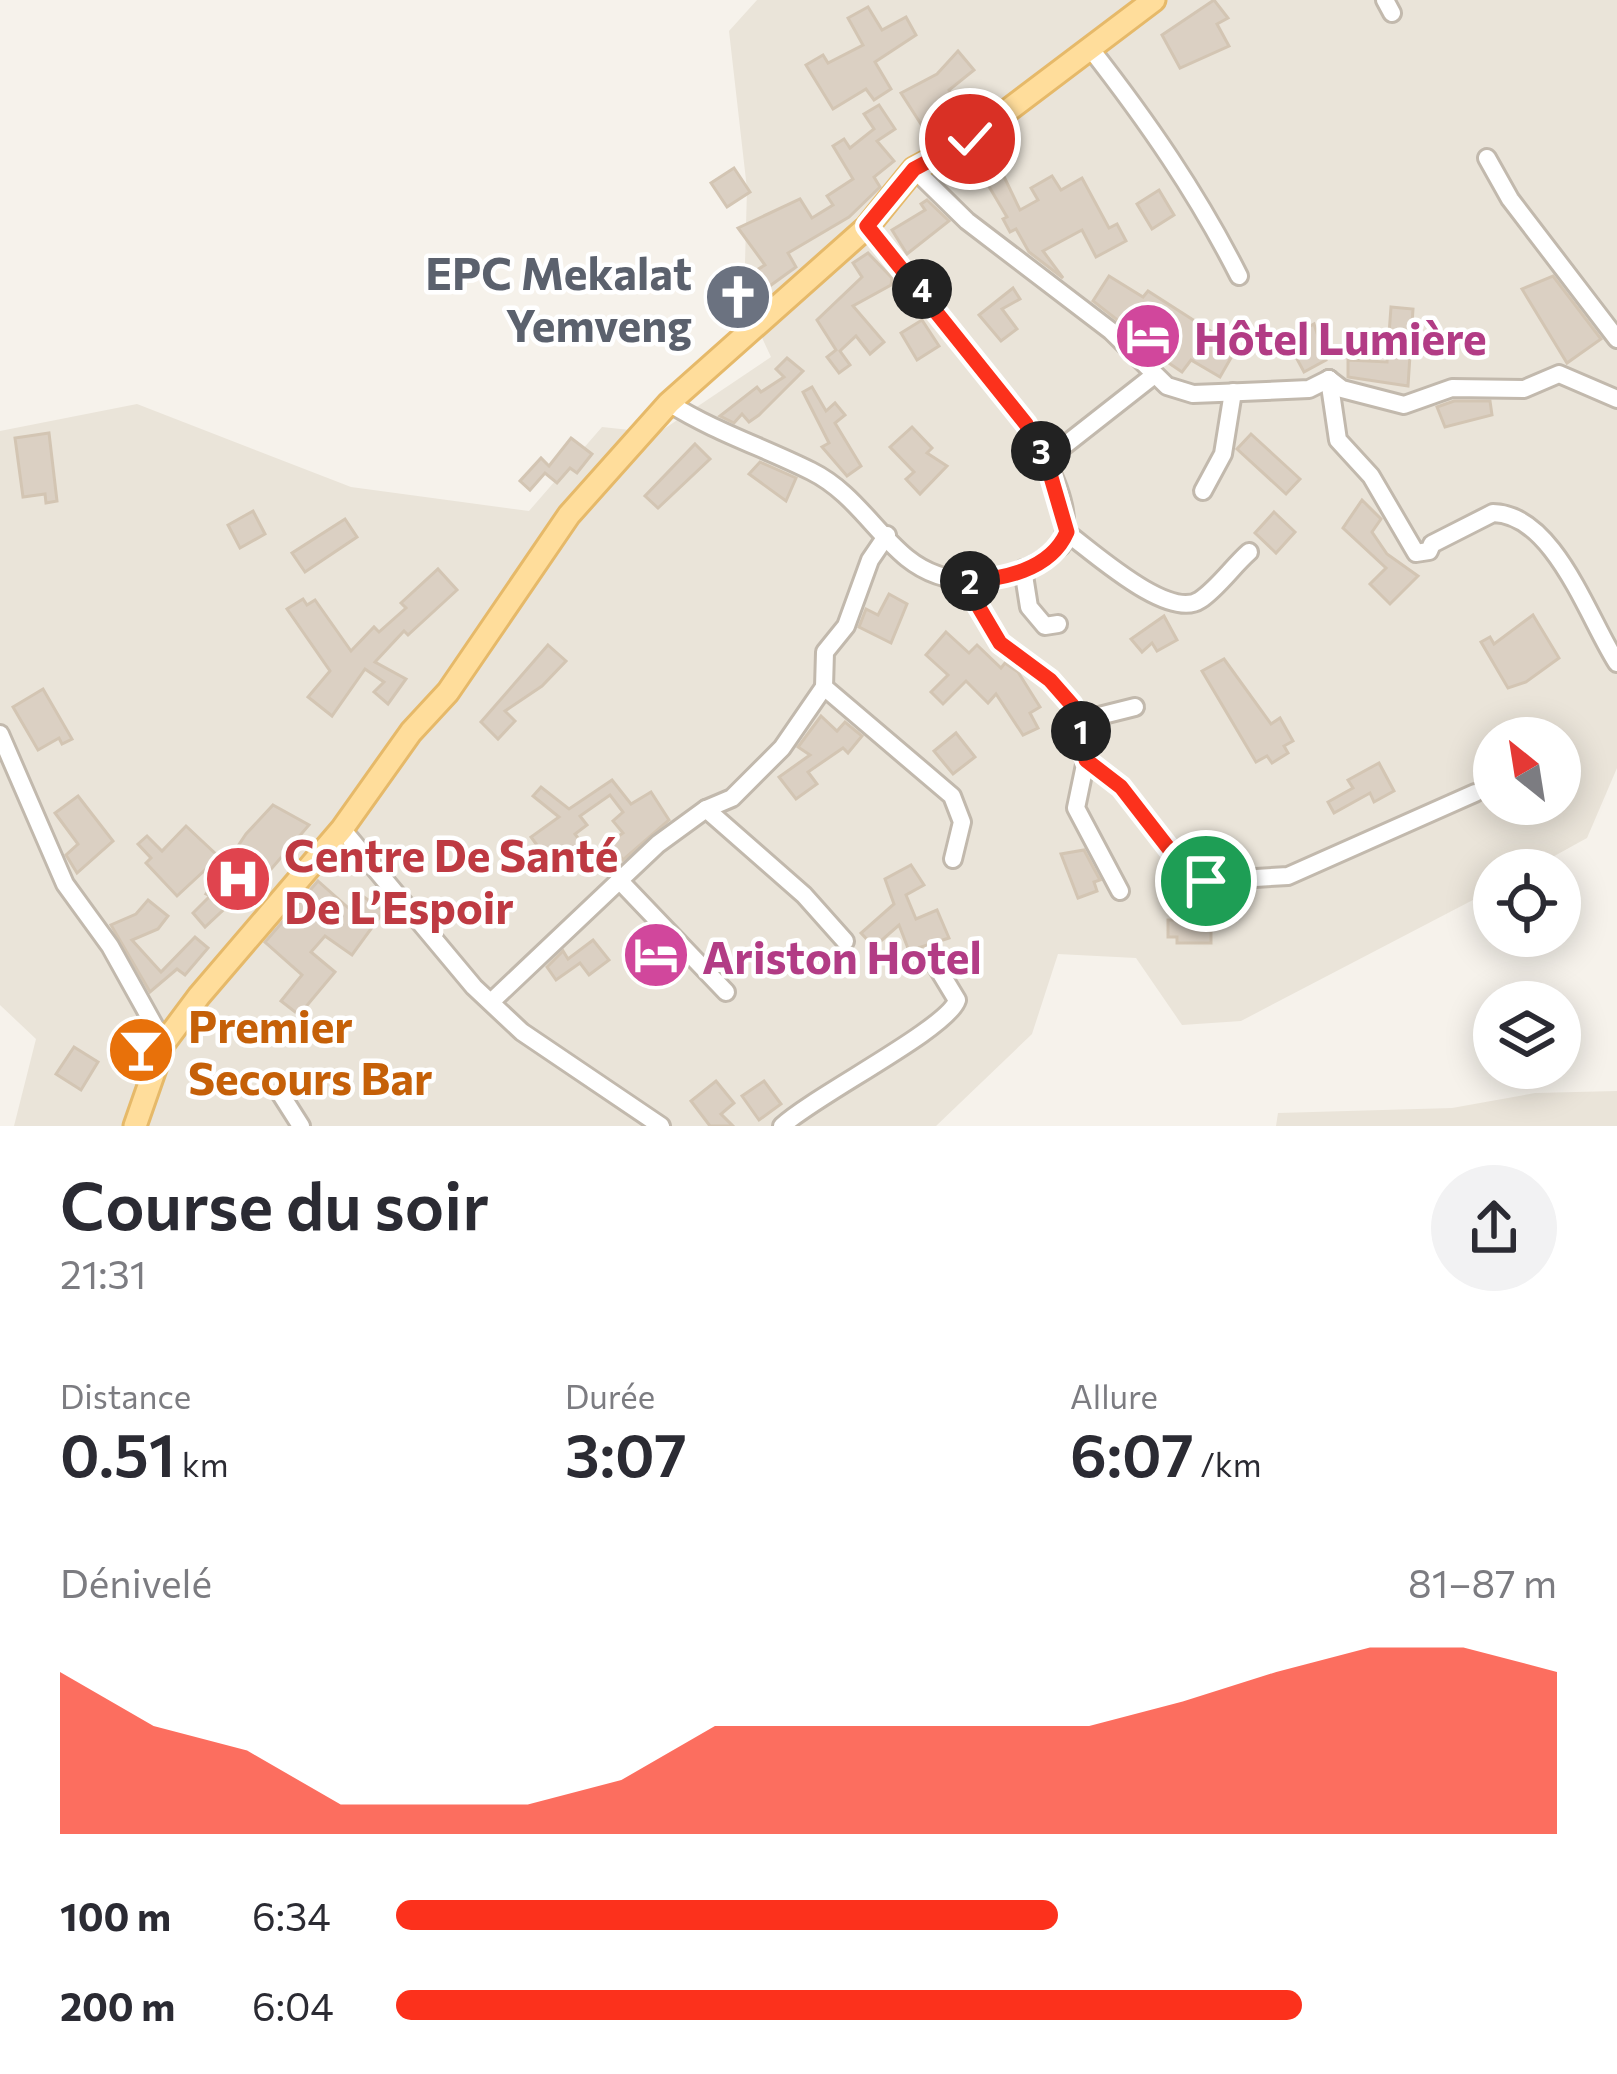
<!DOCTYPE html>
<html lang="fr">
<head>
<meta charset="utf-8">
<style>
	:root { --surface:#fff; --page:#f2f2f3; --text:#2b2b33; --muted:#7c7c81; --accent:#fc311c }
	body { margin:0; font-family:Commissioner,sans-serif; background:var(--page); color:var(--text); height:100vh; display:flex; flex-direction:column; font-size:45px; white-space:nowrap }
	* { box-sizing:border-box; margin:0 }
	p { font-size:39px; color:var(--muted) }
	.icon { flex:none; width:66px; height:66px; fill:none; stroke:currentColor; stroke-width:2; stroke-linecap:round; stroke-linejoin:round }
	.map { position:relative; height:1126px; overflow:hidden }
	.panel { display:flex; flex-direction:column; background:var(--surface); flex:1 }
	.panel>* { flex:none }
	.needle { width:78px; rotate:330deg }
	.fabs { position:absolute; left:1473px; top:717px; display:grid; gap:24px }
	.fabs a { display:grid; place-items:center; width:108px; height:108px; border-radius:50%; background:var(--surface); box-shadow:0 6px 30px #0003; font-size:60px }
	.pin { position:absolute; display:grid; place-items:center; width:102px; height:102px; color:#fff; margin:-51px; border:6px solid #fff; border-radius:50%; box-shadow:0 3px 12px #0007 }
	.km { position:absolute; width:60px; height:60px; margin:-30px; border-radius:50%; background:#222; color:#fff; font-size:33px; line-height:60px; text-align:center }
	.round { display:grid; place-items:center; flex:none; width:126px; height:126px; border-radius:63px; background:var(--page) }
	.overview { display:flex; align-items:center; justify-content:space-between; height:204px; padding:0 60px }
	h1 { font-size:66px; font-weight:600; line-height:90px }
	.stats { display:grid; grid-template-columns:repeat(3,1fr); gap:18px; height:204px; padding:12px 60px }
	.stats div { display:grid; align-content:center }
	.stats b { font-size:60px; font-weight:600 }
	.stats small { font-size:33px; font-weight:400 }
	.stats p { font-size:33px }
	.chart { height:336px; padding:24px 60px }
	.chart p { display:flex; justify-content:space-between }
	.chart svg { width:100%; height:216px; margin-top:12px; fill:var(--accent); opacity:.7 }
	ul { padding:0 60px; list-style:none; font-size:39px }
	li { display:grid; grid-template-columns:192px 144px 1fr; align-items:center; height:90px }
	li i { height:30px; border-radius:15px; background:var(--accent) }
	.map>svg:first-child { display:block }
	.residential { fill:#eae4d9; fill-rule:evenodd }
	.building { fill:#dbd0c3; stroke:#d3c5b3; stroke-width:3 }
	.lines { fill:none; stroke-linecap:round; stroke-linejoin:round }
	.minor-casing { stroke:#c2b9ad; stroke-width:22 }
	.major-casing { stroke:#e6b969; stroke-width:27 }
	.minor { stroke:#fff; stroke-width:16 }
	.major { stroke:#ffdd9b; stroke-width:21 }
	.route-casing { stroke:#fff; stroke-width:24 }
	.route { stroke:#fc311c; stroke-width:15 }
	.labels { text-anchor:middle; dominant-baseline:central; stroke-width:9; stroke-linejoin:round; paint-order:stroke }
	.worship-label { font-size:45px; font-weight:bold; fill:#5b616d; stroke:#fff; text-anchor:end }
	.hotel-label { font-size:45px; font-weight:bold; fill:#b23c85; stroke:#fff; text-anchor:start }
	.health-label { font-size:45px; font-weight:bold; fill:#be3a42; stroke:#fff; text-anchor:start }
	.food-label { font-size:45px; font-weight:bold; fill:#c56008; stroke:#fff; text-anchor:start }
</style>
</head>
<body>
<div class="map">
<svg width="1617" height="1126" viewBox="0 0 1617 1126">
	<rect width="100%" height="100%" fill="#f6f2eb"/>
	<g class="residential">
		<path d="M757 0H1617V768L1587 838 1529 870H1494V889L1241 1021 1182 1025 1136 958 1058 954 1032 1034 936 1126H14L36 1039 0 1005V431L137 404 351 487 529 511 602 427 658 433 771 357 744 299 747 189 729 31ZM1494 738H1560V804H1494Z"/>
		<path d="M1617 1091V1126H1276L1278 1113 1452 1108 1535 1093Z"/>
	</g>
	<g class="building">
		<path d="M1214 0 1228 18 1217 24 1229 46 1180 68 1162 35Z"/>
		<path d="M868 7 882 30 906 17 916 35 875 62 891 89 874 100 866 89 833 109 806 65 823 55 828 63 863 45 848 18Z"/>
		<path d="M958 51 974 70 949 90 965 116 941 138 935 126 926 132 901 93 937 74Z"/>
		<path d="M879 105 895 129 877 141 894 161 874 177 880 187 849 217 788 253 796 267 731 314 711 286 732 271 739 281 765 265 738 228 800 199 812 218 833 205 827 196 853 179 833 146 844 139 850 148 874 129 864 114Z"/>
		<path d="M997 162 1020 210 1038 200 1031 188 1052 176 1061 190 1082 178 1109 228 1117 224 1126 241 1096 257 1082 230 1043 251 1063 278 1029 252 1016 229 1010 232 1003 219 1007 217 981 173Z"/>
		<path d="M734 168 750 192 727 207 711 183Z"/>
		<path d="M1159 190 1174 215 1152 229 1137 204Z"/>
		<path d="M927 200 949 221 907 254 892 230 925 210 921 204Z"/>
		<path d="M868 253 892 278 891 285 853 306 884 342 870 354 856 336 840 351 850 365 839 373 827 357 836 350 817 320 862 277 853 263Z"/>
		<path d="M1109 276 1143 297 1148 291 1212 332 1207 341 1232 356 1220 377 1191 360 1182 372 1145 347 1170 319 1151 307 1134 333 1093 301Z"/>
		<path d="M1553 276 1601 339 1567 363 1522 289Z"/>
		<path d="M1013 288 1020 299 1002 309 1017 329 1001 341 979 315Z"/>
		<path d="M1391 307 1413 309 1408 386 1348 377V360L1387 362Z"/>
		<path d="M922 320 939 346 917 360 901 333Z"/>
		<path d="M1314 324 1326 360 1304 372 1290 346 1298 342 1294 335Z"/>
		<path d="M787 358 803 371 759 415 749 422 742 414 734 423 720 416 757 387 761 392 784 377 776 369Z"/>
		<path d="M812 387 826 411 835 403 845 415 835 423 861 466 847 476 822 447 829 443 803 392Z"/>
		<path d="M1454 401H1490L1492 415 1445 427 1437 407Z"/>
		<path d="M912 427 932 448 927 453 947 466 920 494 906 479 914 472 890 447Z"/>
		<path d="M49 433 57 501 46 503 45 494 23 497 15 438Z"/>
		<path d="M1251 434 1300 479 1286 494 1237 449Z"/>
		<path d="M571 438 592 454 577 473 570 468 557 483 545 473 530 490 520 481 541 458 549 466Z"/>
		<path d="M695 444 710 459 658 508 645 496Z"/>
		<path d="M760 462 796 478 786 501 749 474Z"/>
		<path d="M1362 500 1381 519 1372 532 1387 554 1418 576 1390 604 1370 584 1386 568 1343 528Z"/>
		<path d="M253 511 265 534 240 548 228 525Z"/>
		<path d="M1274 512 1295 532 1276 553 1255 533Z"/>
		<path d="M345 519 357 537 305 572 292 553Z"/>
		<path d="M438 569 457 590 408 635 404 631 375 662 406 679 388 704 374 692 384 682 365 669 332 716 308 697 330 671 287 609 303 599 307 605 315 600 351 651 374 627 379 632 406 608 401 603Z"/>
		<path d="M889 594 907 604 891 643 859 627 866 609 878 615Z"/>
		<path d="M1533 615 1559 658 1526 682 1508 688 1481 642 1490 637 1494 644Z"/>
		<path d="M1164 616 1177 640 1157 651 1152 643 1142 652 1131 639Z"/>
		<path d="M946 632 969 653 977 645 1001 668 1005 663 1018 672 1040 707 1030 713 1038 728 1023 735 996 694 988 703 966 681 943 704 931 692 948 675 926 655Z"/>
		<path d="M548 645 566 661 542 686 505 711 515 721 498 739 481 722Z"/>
		<path d="M1224 659 1271 724 1280 718 1293 741 1284 746 1288 753 1272 763 1267 756 1256 762 1202 671Z"/>
		<path d="M43 689 72 739 62 744 59 738 38 750 13 707Z"/>
		<path d="M821 716 837 731 845 722 862 736 848 753 843 748 808 772 817 784 796 799 779 777 810 755 798 747Z"/>
		<path d="M956 733 975 757 953 774 934 751Z"/>
		<path d="M1379 763 1394 791 1374 802 1370 793 1334 813 1328 802 1353 788 1348 780Z"/>
		<path d="M612 780 631 804 651 792 669 820 623 860 610 842 623 833 613 821 623 812 610 795 580 816 587 825 575 834 581 842 550 863 531 837 559 817 533 796 541 787 569 809Z"/>
		<path d="M78 796 113 841 77 873 66 855 78 844 55 813Z"/>
		<path d="M273 805 309 825 260 882 255 878 237 904 233 901 205 927 193 913 210 896 206 894 246 834Z"/>
		<path d="M186 826 219 857 177 896 146 863 151 858 138 844 147 836 162 851Z"/>
		<path d="M1084 850 1100 880 1094 882 1097 891 1078 898 1061 854Z"/>
		<path d="M911 865 924 885 906 895 916 919 937 910 949 938 909 951 899 925 874 947 861 933 894 904 885 879Z"/>
		<path d="M318 881 353 912 364 897 384 911 352 955 325 936 311 952 335 972 299 1015 281 1001 302 975 265 942Z"/>
		<path d="M148 900 168 916 158 929 132 940 161 972 195 937 208 948 185 975 177 969 150 992 111 925 136 914Z"/>
		<path d="M1211 907V943H1177V937H1168V920H1193L1192 909Z"/>
		<path d="M651 932 673 956 653 973 632 949Z"/>
		<path d="M593 940 609 960 589 975 580 963 556 980 547 967 563 951 568 959Z"/>
		<path d="M74 1047 98 1062 81 1090 56 1074Z"/>
		<path d="M716 1081 734 1103 721 1114 733 1126H710L691 1101Z"/>
		<path d="M764 1081 781 1104 759 1120 742 1096Z"/>
	</g>
	<g class="lines">
		<g class="minor-casing">
			<g id="minor">
				<path d="M1385 0 1392 13"/>
				<path d="M1090 48C1147 121 1197 193 1239 276"/>
				<path d="M1487 158 1510 199 1617 339"/>
				<path d="M914 169 967 221 1111 331 1167 386 1193 394 1219 393 1309 389 1329 379"/>
				<path d="M1329 379 1338 440 1371 476 1416 553 1429 551 1432 544 1493 513C1554 514 1588 618 1617 663"/>
				<path d="M1329 379 1342 389 1404 405 1452 388 1524 389 1559 374 1617 399"/>
				<path d="M669 403C715 432 763 447 811 471 853 492 873 530 907 558 953 595 1019 583 1061 546 1077 510 1044 456 1026 424L867 227"/>
				<path d="M1046 460 1153 376"/>
				<path d="M1203 491 1223 454 1233 392"/>
				<path d="M1067 533C1093 552 1169 621 1200 600 1218 588 1233 566 1249 552"/>
				<path d="M1023 569 1029 607 1045 626 1058 624"/>
				<path d="M964 582 1000 643 1050 680 1072 705 1086 760 1076 808 1120 891"/>
				<path d="M824 687 952 796 962 822 953 859"/>
				<path d="M1079 721 1135 707"/>
				<path d="M0 734 65 884 110 946 164 1043"/>
				<path d="M1086 760 1121 787 1180 863 1206 881 1288 876 1475 793"/>
				<path d="M706 809 804 895 845 941"/>
				<path d="M342 829 474 987 522 1032 661 1126"/>
				<path d="M619 880 726 992"/>
				<path d="M491 1002 658 844 706 809 732 798 782 748 824 687 825 652 846 626 870 560 887 535"/>
				<path d="M280 1093 301 1126"/>
				<path d="M782 1126C814 1096 949 1028 957 1000L937 967"/>
			</g>
		</g>
		<g class="major-casing">
			<path id="major" d="M135 1126 164 1043 199 996 342 829 411 732 448 692 569 515 669 403 867 227 914 169 970 139 1154 0"/>
		</g>
		<use href="#minor" class="minor"/>
		<use href="#major" class="major"/>
	</g>
	<g class="lines">
		<g class="route-casing">
			<path id="route" d="M970 139 914 169 867 226 1026 424 1046 460 1067 532C1050 571 1002 579 964 582L1000 643 1050 680 1072 705 1086 760 1121 787 1180 863 1206 881"/>
		</g>
		<use href="#route" class="route"/>
	</g>
	<defs>
		<g id="church-disc" transform="scale(3.45)"><circle r="9.5" fill="#6b7280" stroke="#fff"/><path d="M-1.2-6h2.4v3.5h3.3v2.4h-3.3V6h-2.4V-.1h-3.3v-2.4h3.3Z" fill="#fff"/></g>
		<g id="hotel-disc" transform="scale(3.45)"><circle r="9.5" fill="#d1479c" stroke="#fff"/><path d="M-6-4.5h1.5V1H6V5H4.5V3h-9V5H-6ZM-4 0a1.8 1.8 0 1 1 3.6 0ZM.5 0V-2.5h3Q6-2.5 6 0Z" fill="#fff"/></g>
		<g id="hospital-disc" transform="scale(3.45)"><circle r="9.5" fill="#e0444e" stroke="#fff"/><path d="M-5-5h3v3.5h4V-5h3V5h-3V1.5h-4V5h-3Z" fill="#fff"/></g>
		<g id="bar-disc" transform="scale(3.45)"><circle r="9.5" fill="#e8710a" stroke="#fff"/><path d="M-6-5H6L.8 .8V4.5H3.5V6h-7V4.5H-.8V.8Z" fill="#fff"/></g>
	</defs>
	<g fill-rule="evenodd">
		<use href="#church-disc" x="738" y="297"/>
		<use href="#hotel-disc" x="1148" y="336"/>
		<use href="#hospital-disc" x="238" y="879"/>
		<use href="#hotel-disc" x="656" y="955"/>
		<use href="#bar-disc" x="141" y="1050"/>
	</g>
	<g class="labels">
		<g class="worship-label">
			<text x="692" y="271">EPC Mekalat<tspan x="692" dy="52">Yemveng</tspan></text>
		</g>
		<g class="hotel-label">
			<text x="1194" y="336">Hôtel Lumière</text>
			<text x="702" y="955">Ariston Hotel</text>
		</g>
		<g class="health-label">
			<text x="284" y="853">Centre De Santé<tspan x="284" dy="52">De L’Espoir</tspan></text>
		</g>
		<g class="food-label">
			<text x="188" y="1024">Premier<tspan x="188" dy="52">Secours Bar</tspan></text>
		</g>
	</g>
</svg>
<div class="fabs">
<a><svg class="needle" viewBox="-14 -14 28 28"><path d="M0-13l5 13h-10z" fill="#e53935"/><path d="M0 13l5-13h-10z" fill="#7c7c81"/></svg></a>
<a><svg class="icon" aria-label="locate" viewBox="0 0 24 24"><circle cx="12" cy="12" r="6"/><path d="M12 2v4M12 18v4M2 12h4M18 12h4"/></svg></a>
<a><svg class="icon" aria-label="layers" viewBox="0 0 24 24"><path d="M12 4l9 5-9 5-9-5zM3 14l9 5 9-5"/></svg></a>
</div>
<div class="pin" style="left:1206px;top:881px;background:#1e9e55"><svg class="icon" aria-label="arrive" viewBox="0 0 24 24"><path d="M6 21V4h12l-3 4 3 4H6"/></svg></div>
<div class="pin" style="left:970px;top:139px;background:#d93025"><svg class="icon" aria-label="check" viewBox="0 0 24 24"><path d="M5 12l5 5 9-10"/></svg></div>
<b class="km" style="left:1081px;top:731px">1</b>
<b class="km" style="left:970px;top:581px">2</b>
<b class="km" style="left:1041px;top:451px">3</b>
<b class="km" style="left:922px;top:289px">4</b>
</div>
<section class="panel">
<div class="overview"><div><h1>Course du soir</h1><p>21:31</p></div><a class="round"><svg class="icon" aria-label="share" viewBox="0 0 24 24"><path d="M12 15V3M7 8l5-5 5 5M5 13v7h14v-7"/></svg></a></div>
<div class="stats">
<div><p>Distance</p><b>0.51<small> km</small></b></div>
<div><p>Durée</p><b>3:07</b></div>
<div><p>Allure</p><b>6:07<small> /km</small></b></div>
</div>
<div class="chart"><p><span>Dénivelé</span>81–87 m</p>
<svg viewBox="0 0 160 44" preserveAspectRatio="none"><path d="M0 44V11L10 22L20 27L30 38L40 38L50 38L60 33L70 22L80 22L90 22L100 22L110 22L120 17L130 11L140 6L150 6L160 11V44z"/></svg>
</div>
<ul>
<li><b>100 m</b>6:34<i style="width:57%"></i></li>
<li><b>200 m</b>6:04<i style="width:78%"></i></li>
</ul>
</section>
</body>
</html>
